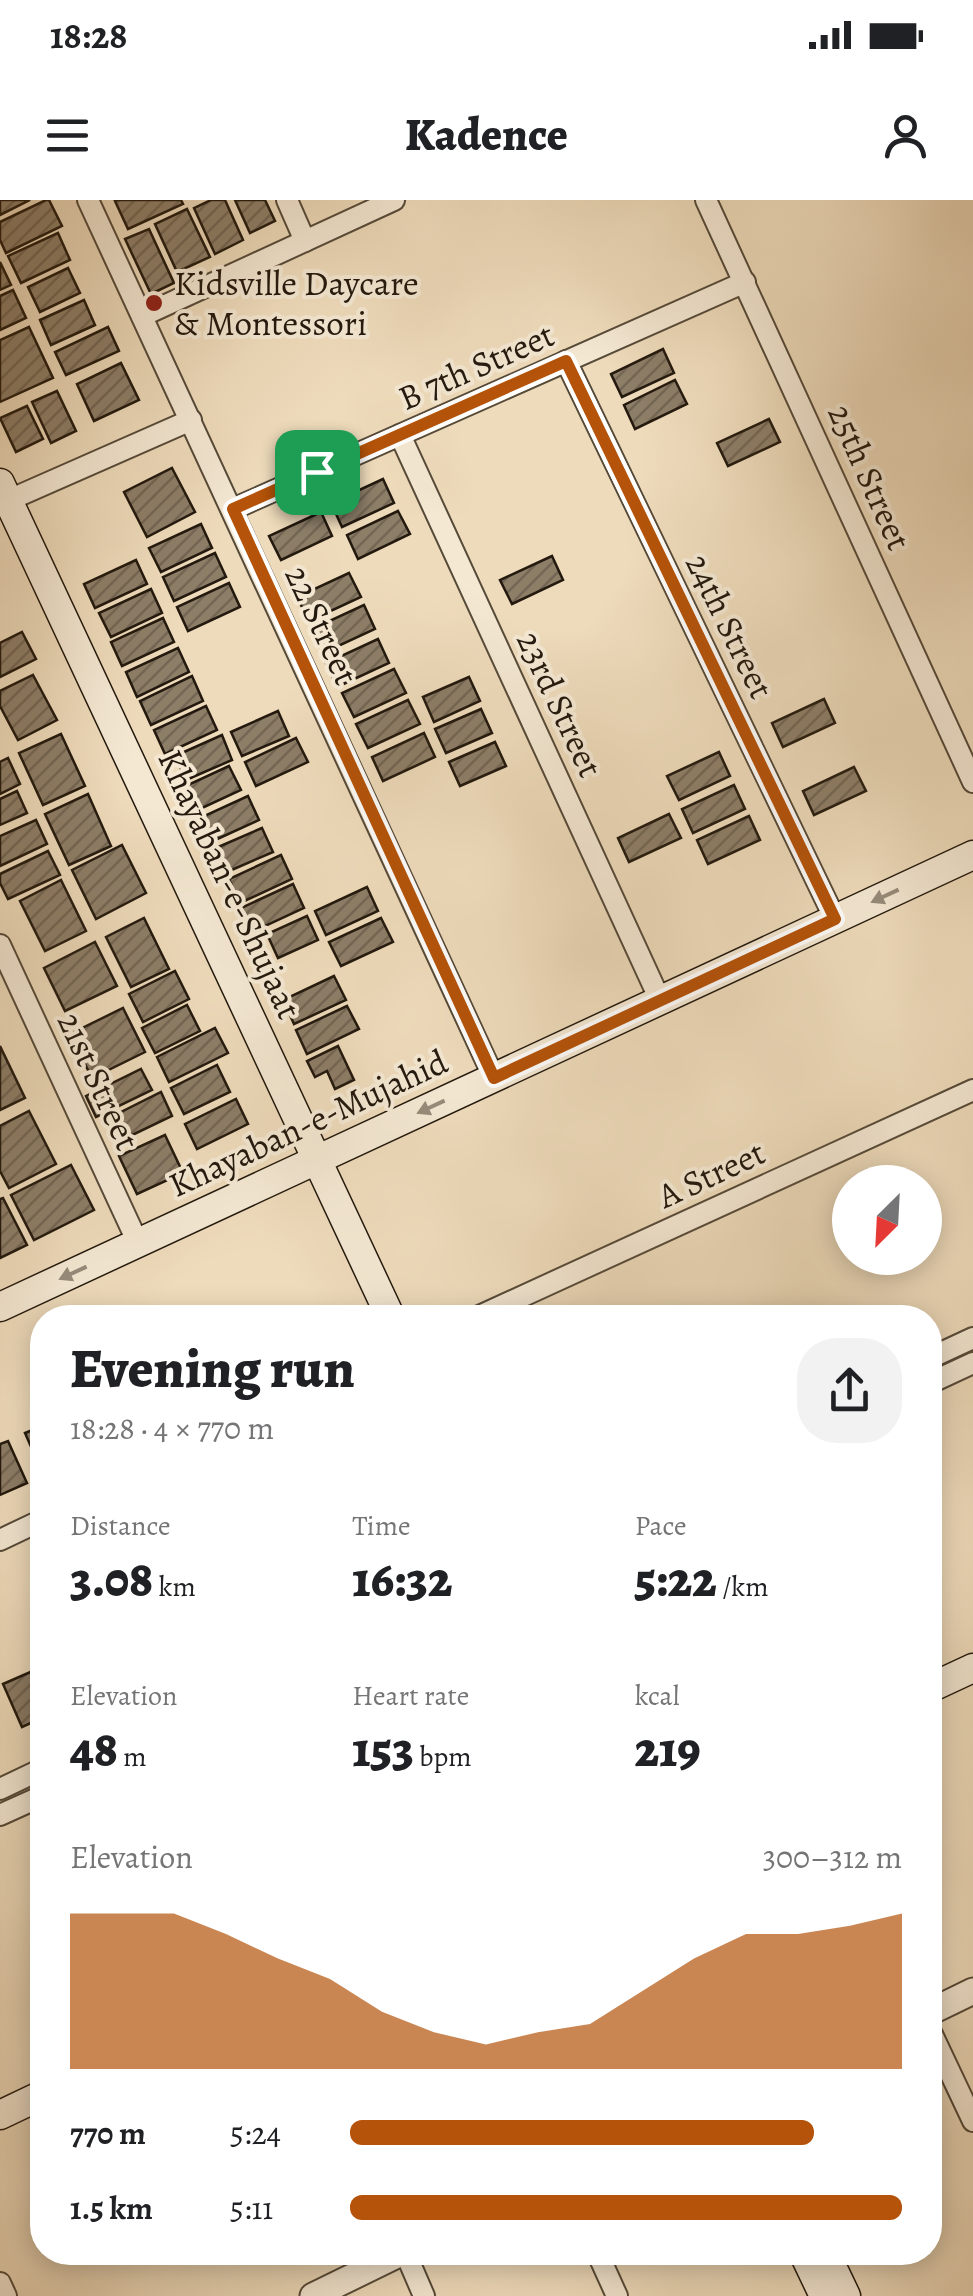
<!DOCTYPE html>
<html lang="en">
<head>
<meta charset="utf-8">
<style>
	:root { --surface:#fff; --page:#f2f2f2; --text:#202124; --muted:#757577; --accent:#b45309 }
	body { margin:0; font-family:Alegreya,serif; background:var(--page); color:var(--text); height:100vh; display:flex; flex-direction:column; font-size:38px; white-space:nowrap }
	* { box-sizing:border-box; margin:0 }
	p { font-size:32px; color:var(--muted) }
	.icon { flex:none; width:55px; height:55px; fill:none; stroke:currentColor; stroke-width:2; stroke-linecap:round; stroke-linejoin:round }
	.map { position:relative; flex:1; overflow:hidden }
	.drawer { position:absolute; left:30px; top:1105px; width:912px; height:960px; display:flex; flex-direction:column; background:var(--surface); border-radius:40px; box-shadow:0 5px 25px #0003 }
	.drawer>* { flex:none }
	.needle { width:65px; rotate:204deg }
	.fabs { position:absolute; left:832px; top:965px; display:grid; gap:20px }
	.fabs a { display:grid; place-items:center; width:110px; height:110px; border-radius:50%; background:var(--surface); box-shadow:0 5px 25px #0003; font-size:50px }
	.pin { position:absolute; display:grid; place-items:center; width:85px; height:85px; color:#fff; margin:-42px; border-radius:20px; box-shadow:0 5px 15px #0006 }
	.round { display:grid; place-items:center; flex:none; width:105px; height:105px; border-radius:40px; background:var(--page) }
	.head { display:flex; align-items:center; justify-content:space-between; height:170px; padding:0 40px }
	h1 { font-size:55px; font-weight:800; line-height:75px }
	.figures { display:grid; grid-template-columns:repeat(3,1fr); gap:15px; height:170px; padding:10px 40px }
	.figures div { display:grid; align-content:center }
	.figures b { font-size:50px; font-weight:800 }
	.figures small { font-size:28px; font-weight:400 }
	.figures p { font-size:28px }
	.chart { height:280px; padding:20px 40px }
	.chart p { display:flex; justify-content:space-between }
	.chart svg { width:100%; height:180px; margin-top:10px; fill:var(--accent); opacity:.7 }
	ul { padding:0 40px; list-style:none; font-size:32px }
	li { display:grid; grid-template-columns:160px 120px 1fr; align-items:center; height:75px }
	li i { height:25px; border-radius:12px; background:var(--accent) }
	.status { display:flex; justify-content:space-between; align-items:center; height:70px; padding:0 50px; background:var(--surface); direction:ltr }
	.status svg { height:28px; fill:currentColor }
	header { display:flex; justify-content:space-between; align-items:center; height:130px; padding:0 40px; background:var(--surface); font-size:45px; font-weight:800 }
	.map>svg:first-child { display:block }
	.building { fill:url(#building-hatch); stroke:#23190e; stroke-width:2.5 }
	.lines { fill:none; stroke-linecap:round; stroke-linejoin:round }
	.minor-casing { stroke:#564a39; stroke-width:24 }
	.tertiary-casing { stroke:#564a39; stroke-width:29 }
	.secondary-casing { stroke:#23190e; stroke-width:31 }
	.minor { stroke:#f4e8d3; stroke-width:20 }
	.tertiary { stroke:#f4e8d3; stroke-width:25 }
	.secondary { stroke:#f4e8d3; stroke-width:28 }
	.oneway { fill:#968b7a }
	.route-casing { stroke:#fff; stroke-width:20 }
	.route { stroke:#b45309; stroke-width:12 }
	.poi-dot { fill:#8f2418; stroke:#f4e8d3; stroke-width:4 }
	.labels { text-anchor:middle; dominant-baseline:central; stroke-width:8; stroke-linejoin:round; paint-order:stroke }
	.poi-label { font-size:35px; fill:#23190e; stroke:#f4e8d3; text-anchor:start }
	.street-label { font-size:35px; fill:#23190e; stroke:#f4e8d3 }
</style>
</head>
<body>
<div class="status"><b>18:28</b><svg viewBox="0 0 49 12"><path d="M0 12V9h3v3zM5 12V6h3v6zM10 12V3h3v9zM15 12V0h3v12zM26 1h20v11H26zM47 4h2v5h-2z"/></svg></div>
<header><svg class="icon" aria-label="menu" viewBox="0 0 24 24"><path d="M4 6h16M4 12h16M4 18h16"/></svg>Kadence<svg class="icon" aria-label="person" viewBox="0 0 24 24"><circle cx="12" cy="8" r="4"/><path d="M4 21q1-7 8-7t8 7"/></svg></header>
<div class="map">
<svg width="973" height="2096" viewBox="0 0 973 2096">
	<defs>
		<pattern id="building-hatch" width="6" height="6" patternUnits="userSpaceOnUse" patternTransform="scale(2.5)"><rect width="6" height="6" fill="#8d7e68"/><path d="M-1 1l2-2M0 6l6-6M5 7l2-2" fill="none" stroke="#736654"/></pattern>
	</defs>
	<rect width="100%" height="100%" fill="#eedbbb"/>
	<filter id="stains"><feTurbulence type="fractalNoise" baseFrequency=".002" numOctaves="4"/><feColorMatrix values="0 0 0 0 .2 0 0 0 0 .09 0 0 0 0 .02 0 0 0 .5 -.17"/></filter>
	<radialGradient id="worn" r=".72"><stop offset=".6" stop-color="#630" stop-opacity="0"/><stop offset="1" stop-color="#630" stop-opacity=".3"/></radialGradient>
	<g class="building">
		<path d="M0 0H30L0 15Z"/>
		<path d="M46 0H49L62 26 6 53 0 40V22Z"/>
		<path d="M118 0H181L183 4 128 29 115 1Z"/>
		<path d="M211 0H225L243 40 215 54 194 8Z"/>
		<path d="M235 0H265L275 21 250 33Z"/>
		<path d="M187 9 210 57 177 72 155 24Z"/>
		<path d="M149 29 174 83 151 94 125 39Z"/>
		<path d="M58 33 70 60 21 83 8 56Z"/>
		<path d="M0 62 11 85 0 90Z"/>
		<path d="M68 68 80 93 40 112 28 87Z"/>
		<path d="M13 90 26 118 0 130V96Z"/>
		<path d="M84 100 95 125 51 145 40 120Z"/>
		<path d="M29 127 53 178 0 202V140Z"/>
		<path d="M108 127 119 151 66 175 55 152Z"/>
		<path d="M663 149 674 173 622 197 611 174Z"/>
		<path d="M121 163 139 200 94 221 77 184Z"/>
		<path d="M675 180 687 204 635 229 624 205Z"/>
		<path d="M57 191 76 231 51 243 32 202Z"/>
		<path d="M27 206 43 239 16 252 0 218Z"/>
		<path d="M769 219 780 242 728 266 717 243Z"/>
		<path d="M172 268 195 312 147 337 124 292Z"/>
		<path d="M383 279 394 303 342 327 331 303Z"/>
		<path d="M398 311 410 334 358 359 347 335Z"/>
		<path d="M321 312 332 336 281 360 269 336Z"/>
		<path d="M201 324 212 348 161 372 149 348Z"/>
		<path d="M215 353 226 377 174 401 163 377Z"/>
		<path d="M552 356 563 380 512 404 500 380Z"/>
		<path d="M136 360 147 384 95 408 84 384Z"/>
		<path d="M349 373 361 397 309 421 297 397Z"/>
		<path d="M229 383 240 407 188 431 177 407Z"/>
		<path d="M151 389 162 413 111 437 99 413Z"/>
		<path d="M364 405 375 429 323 453 312 429Z"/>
		<path d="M163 418 174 442 122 466 111 442Z"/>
		<path d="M22 432 36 459 0 477V443Z"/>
		<path d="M378 439 389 463 337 487 326 463Z"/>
		<path d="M178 448 189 472 137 497 126 472Z"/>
		<path d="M394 469 406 493 354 517 342 493Z"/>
		<path d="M33 475 57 520 18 540 0 506V491Z"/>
		<path d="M192 476 203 501 151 525 140 501Z"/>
		<path d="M469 477 480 501 434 522 423 497Z"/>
		<path d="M824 499 835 523 783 547 772 523Z"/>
		<path d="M408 500 420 524 368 548 356 524Z"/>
		<path d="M206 506 217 530 165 554 154 530Z"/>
		<path d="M481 509 492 533 446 553 435 529Z"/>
		<path d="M278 511 289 536 242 556 231 532Z"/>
		<path d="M424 533 435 557 383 581 372 557Z"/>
		<path d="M61 534 85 586 43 605 19 553Z"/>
		<path d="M222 535 232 560 186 580 175 556Z"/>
		<path d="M296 538 308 562 256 586 245 562Z"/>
		<path d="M495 542 506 566 460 586 449 562Z"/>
		<path d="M719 552 730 576 679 600 667 576Z"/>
		<path d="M8 558 20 584 0 594V562Z"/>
		<path d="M229 566 241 590 189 614 177 590Z"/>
		<path d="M854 567 866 591 814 615 803 591Z"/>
		<path d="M734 585 745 609 693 633 682 609Z"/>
		<path d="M17 591 27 613 0 625V599Z"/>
		<path d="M88 594 111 646 69 665 45 614Z"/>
		<path d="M248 596 259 620 213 641 202 617Z"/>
		<path d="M669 614 681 638 629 662 618 638Z"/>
		<path d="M749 616 760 640 708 664 697 640Z"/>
		<path d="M36 620 47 644 0 666V636Z"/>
		<path d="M262 628 273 652 227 672 216 648Z"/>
		<path d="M122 645 146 693 96 719 72 670Z"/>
		<path d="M48 651 60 675 8 699 0 683V674Z"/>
		<path d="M281 655 292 679 240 703 229 679Z"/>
		<path d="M61 680 86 731 45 751 20 701Z"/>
		<path d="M293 684 304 708 252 732 241 708Z"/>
		<path d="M367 687 378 711 326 735 315 711Z"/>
		<path d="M307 716 318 740 278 758 267 734Z"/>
		<path d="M144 718 169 769 131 787 106 737Z"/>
		<path d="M381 718 393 742 341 766 329 742Z"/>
		<path d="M95 742 117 786 65 811 44 768Z"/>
		<path d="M175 771 189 799 143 822 129 794Z"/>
		<path d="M334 776 346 800 294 824 283 800Z"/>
		<path d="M187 805 200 831 155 853 142 828Z"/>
		<path d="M347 806 359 829 307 854 296 830Z"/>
		<path d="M123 808 145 852 92 878 70 834Z"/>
		<path d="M215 828 228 853 169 882 157 857Z"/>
		<path d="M0 846 25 898 0 910Z"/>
		<path d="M338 846 354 880 335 889 327 871 315 877 307 861Z"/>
		<path d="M217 865 230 892 184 914 171 888Z"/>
		<path d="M141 869 152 890 96 917 86 896Z"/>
		<path d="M161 892 172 916 126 938 115 915Z"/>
		<path d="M236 899 248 924 197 949 185 924Z"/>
		<path d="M29 911 56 964 9 988 0 971V926Z"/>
		<path d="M165 935 183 973 137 994 119 956Z"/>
		<path d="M71 965 94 1010 34 1040 11 995Z"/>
		<path d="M3 998 27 1045 0 1058V999Z"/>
		<path d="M42 1226V1272L25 1233Z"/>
		<path d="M8 1241 27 1283 0 1295V1244Z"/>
		<path d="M42 1467V1518L22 1527 3 1484Z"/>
	</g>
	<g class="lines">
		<g class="minor-casing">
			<g id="minor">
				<path d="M88 0 494 878"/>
				<path d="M287 0 305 41"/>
				<path d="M706 0 973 582"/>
				<path d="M142 116 394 0"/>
				<path d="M566 161 835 719"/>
				<path d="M400 235 660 800"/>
				<path d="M0 304 191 220"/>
				<path d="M233 309 745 82"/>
				<path d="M0 745 138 1043"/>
				<path d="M475 1118 973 890"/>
				<path d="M930 1158 973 1138"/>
				<path d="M930 1183 973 1163"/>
				<path d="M0 1340 42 1320"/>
				<path d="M0 1589 42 1569"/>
				<path d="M0 1615 42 1596"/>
				<path d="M930 1830 973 1921"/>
				<path d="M405 2052 424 2096"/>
				<path d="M597 2052 617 2096"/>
				<path d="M0 2083 6 2096"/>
			</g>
		</g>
		<g class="tertiary-casing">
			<g id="tertiary">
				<path d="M930 1812 973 1791"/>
				<path d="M313 2096 403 2052"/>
			</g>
		</g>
		<g class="secondary-casing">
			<g id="secondary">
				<path d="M0 283 391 1118"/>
				<path d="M0 1107 973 655"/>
				<path d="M930 1488 973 1468"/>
				<path d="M0 1915 42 1895"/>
				<path d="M803 2052 824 2096"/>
				<path d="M825 2052 846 2096"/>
			</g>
		</g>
		<use href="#minor" class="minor"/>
		<use href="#tertiary" class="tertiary"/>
		<use href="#secondary" class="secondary"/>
	</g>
	<defs><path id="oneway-solid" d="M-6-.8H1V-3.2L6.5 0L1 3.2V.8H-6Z" transform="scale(2.5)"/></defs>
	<g class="oneway">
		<use href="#oneway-solid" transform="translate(885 696) rotate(155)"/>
		<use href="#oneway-solid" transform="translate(431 907) rotate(155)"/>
		<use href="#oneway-solid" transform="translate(73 1073) rotate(155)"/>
	</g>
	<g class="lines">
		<g class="route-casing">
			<path id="route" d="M566 161 835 719 494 878 233 309Z"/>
		</g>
		<use href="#route" class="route"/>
	</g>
	<circle class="poi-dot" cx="154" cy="103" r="10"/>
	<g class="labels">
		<g class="poi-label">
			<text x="174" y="83">Kidsville Daycare<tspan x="174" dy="40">&amp; Montessori</tspan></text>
		</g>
		<g class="street-label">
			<text transform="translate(476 166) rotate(-24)">B 7th Street</text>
			<text transform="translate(870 277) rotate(66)">25th Street</text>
			<text transform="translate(322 425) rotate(65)">22 Street</text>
			<text transform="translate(730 426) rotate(64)">24th Street</text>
			<text transform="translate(560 504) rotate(65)">23rd Street</text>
			<text transform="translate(230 684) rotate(65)">Khayaban-e-Shujaat</text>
			<text transform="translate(99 881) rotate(65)">21st Street</text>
			<text transform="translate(308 923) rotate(-25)">Khayaban-e-Mujahid</text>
			<text transform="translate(711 974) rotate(-25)">A Street</text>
		</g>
	</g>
	<rect width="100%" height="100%" filter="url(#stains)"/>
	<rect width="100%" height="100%" fill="url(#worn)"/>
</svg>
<div class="fabs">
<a><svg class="needle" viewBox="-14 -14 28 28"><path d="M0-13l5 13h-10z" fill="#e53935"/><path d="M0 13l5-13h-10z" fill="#757577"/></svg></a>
</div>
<div class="pin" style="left:317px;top:272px;background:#1e9e55"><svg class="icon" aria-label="arrive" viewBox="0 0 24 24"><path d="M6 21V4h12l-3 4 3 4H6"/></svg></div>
<section class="drawer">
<div class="head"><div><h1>Evening run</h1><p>18:28 · 4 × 770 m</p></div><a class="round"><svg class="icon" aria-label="share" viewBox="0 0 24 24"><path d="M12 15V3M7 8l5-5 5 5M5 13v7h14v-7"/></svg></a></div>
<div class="figures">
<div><p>Distance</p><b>3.08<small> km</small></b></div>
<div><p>Time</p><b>16:32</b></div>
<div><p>Pace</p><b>5:22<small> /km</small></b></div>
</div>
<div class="figures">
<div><p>Elevation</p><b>48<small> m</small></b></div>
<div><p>Heart rate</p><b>153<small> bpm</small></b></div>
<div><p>kcal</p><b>219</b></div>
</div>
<div class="chart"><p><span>Elevation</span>300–312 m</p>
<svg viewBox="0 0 160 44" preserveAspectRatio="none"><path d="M0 44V6L10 6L20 6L30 11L40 17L50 22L60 30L70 35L80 38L90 35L100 33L110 25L120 17L130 11L140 11L150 9L160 6V44z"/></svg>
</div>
<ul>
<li><b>770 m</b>5:24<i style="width:84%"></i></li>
<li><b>1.5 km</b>5:11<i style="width:100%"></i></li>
</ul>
</section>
</div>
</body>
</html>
